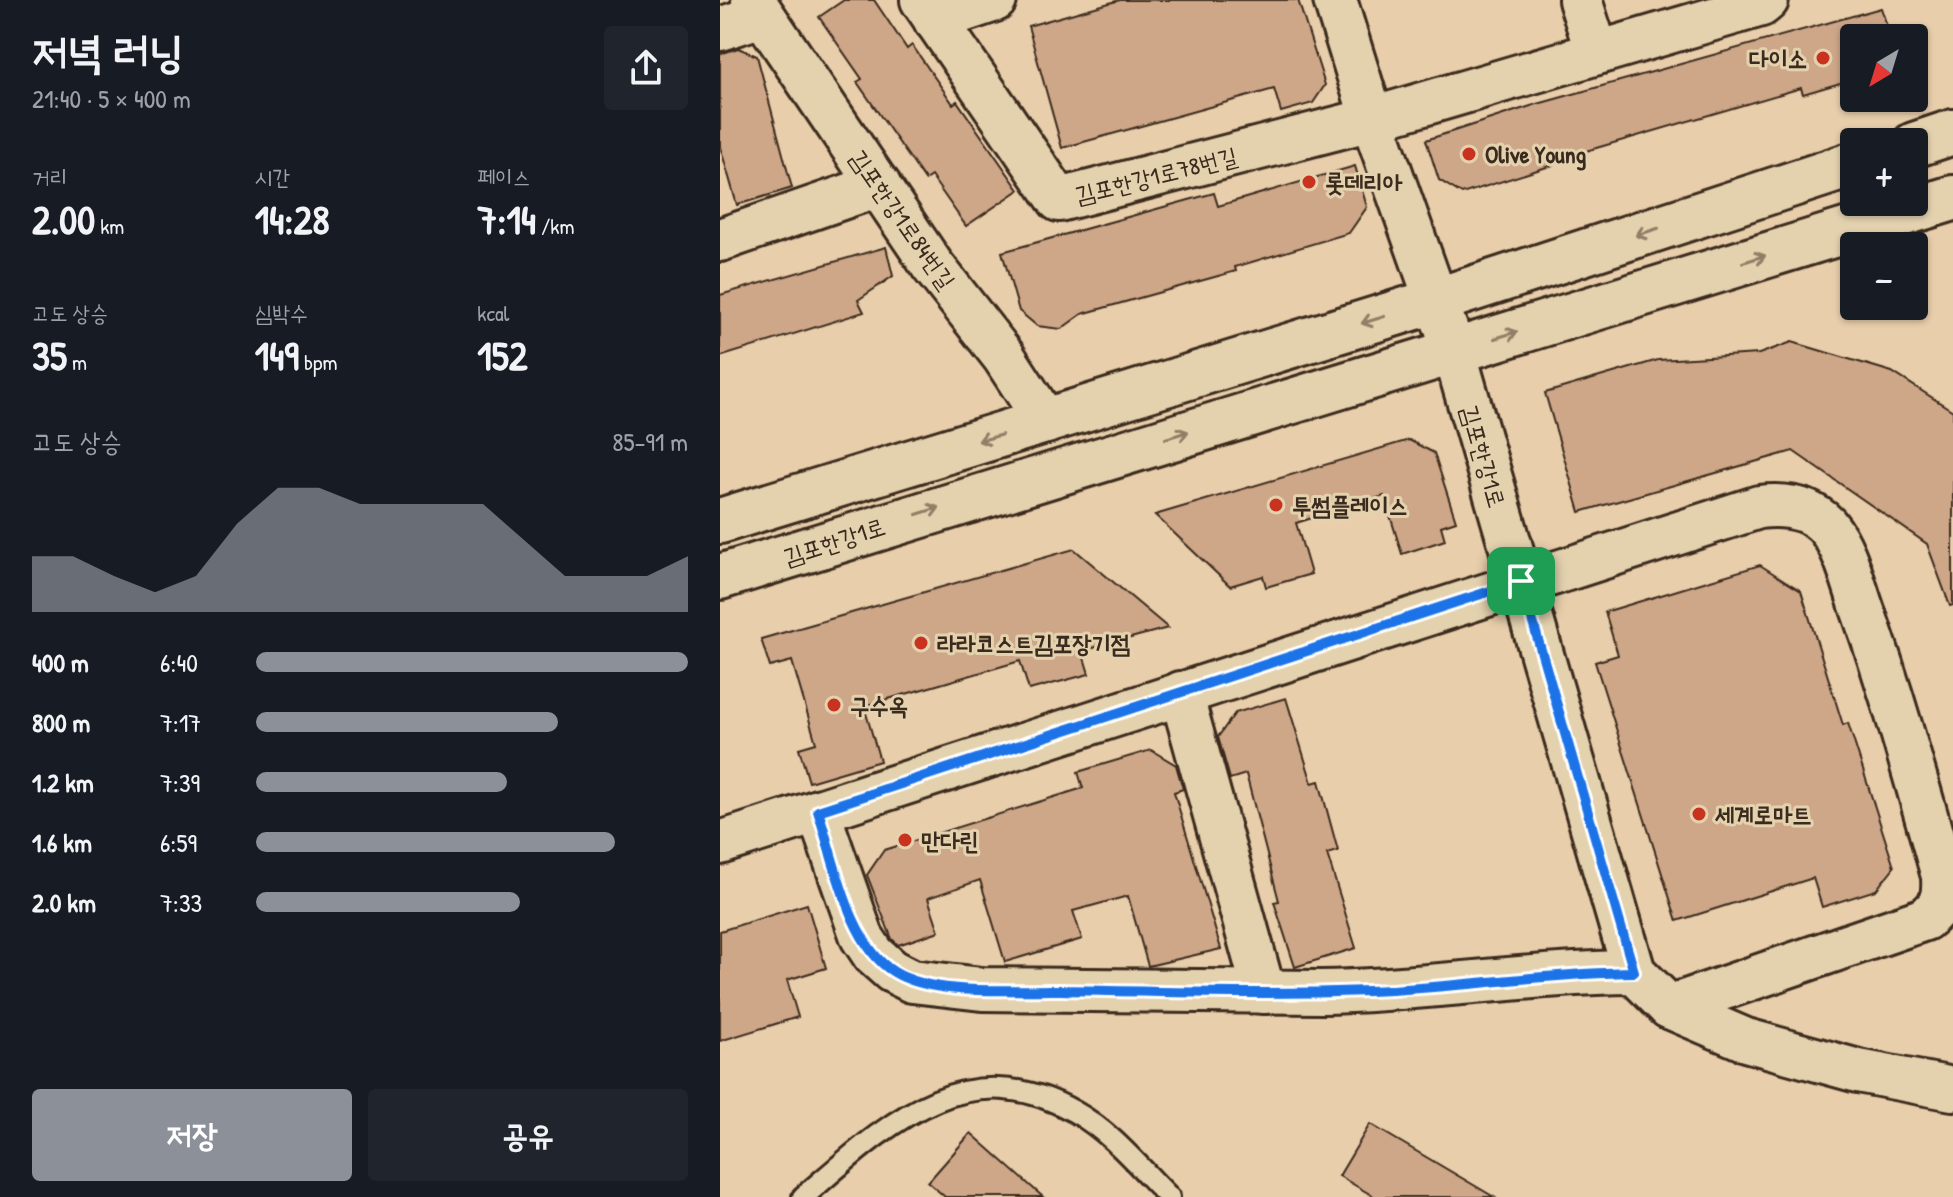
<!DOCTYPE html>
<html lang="ko">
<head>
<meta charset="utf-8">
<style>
	:root { --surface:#171b24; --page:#20242c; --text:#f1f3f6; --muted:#9ea1a6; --accent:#8c9099 }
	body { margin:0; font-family:"Patrick Hand","Poor Story",sans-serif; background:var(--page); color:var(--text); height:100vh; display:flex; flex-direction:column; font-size:30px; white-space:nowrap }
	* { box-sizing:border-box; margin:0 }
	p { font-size:26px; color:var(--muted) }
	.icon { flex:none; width:44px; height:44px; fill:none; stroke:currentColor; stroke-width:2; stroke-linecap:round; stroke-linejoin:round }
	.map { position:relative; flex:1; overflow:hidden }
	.details { display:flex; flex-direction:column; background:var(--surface); width:720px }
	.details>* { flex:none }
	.needle { width:52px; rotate:218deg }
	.buttons { position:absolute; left:1120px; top:24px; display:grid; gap:16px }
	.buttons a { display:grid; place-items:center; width:88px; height:88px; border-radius:8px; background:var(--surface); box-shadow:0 2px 6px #0004; font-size:40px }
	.pin { position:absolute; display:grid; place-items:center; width:68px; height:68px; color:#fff; margin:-34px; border-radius:16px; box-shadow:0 4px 12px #0006 }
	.round { display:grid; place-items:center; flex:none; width:84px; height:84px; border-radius:8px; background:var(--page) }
	.head { display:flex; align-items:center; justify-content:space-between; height:136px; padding:0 32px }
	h1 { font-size:44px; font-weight:700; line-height:60px }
	.figures { display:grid; grid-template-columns:repeat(3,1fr); gap:12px; height:136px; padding:8px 32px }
	.figures div { display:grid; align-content:center }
	.figures b { font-size:40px; font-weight:700 }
	.figures small { font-size:22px; font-weight:400 }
	.figures p { font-size:22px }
	.chart { height:224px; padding:16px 32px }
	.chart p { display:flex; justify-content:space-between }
	.chart svg { width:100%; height:144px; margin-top:8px; fill:var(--accent); opacity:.7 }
	.button { display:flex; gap:16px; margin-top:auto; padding:16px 32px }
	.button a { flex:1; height:92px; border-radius:8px; background:var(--accent); color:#fff; font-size:32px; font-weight:700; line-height:92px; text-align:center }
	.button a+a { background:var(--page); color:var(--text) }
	ul { padding:0 32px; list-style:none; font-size:26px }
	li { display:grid; grid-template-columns:128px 96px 1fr; align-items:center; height:60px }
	li i { height:20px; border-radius:10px; background:var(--accent) }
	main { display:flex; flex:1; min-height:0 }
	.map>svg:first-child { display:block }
	.building { fill:#cea788; stroke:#3b2a1e; stroke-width:2 }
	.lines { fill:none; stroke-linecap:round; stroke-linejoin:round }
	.lane-casing { stroke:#3b2a1e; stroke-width:26 }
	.street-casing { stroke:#3b2a1e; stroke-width:48 }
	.secondary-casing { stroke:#3b2a1e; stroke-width:50 }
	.lane { stroke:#e4d2af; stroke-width:20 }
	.street { stroke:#e4d2af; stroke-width:42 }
	.secondary { stroke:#e4d2af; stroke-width:44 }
	.oneway { stroke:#907e66 }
	.route-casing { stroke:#fff; stroke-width:16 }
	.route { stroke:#1a73e8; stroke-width:10 }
	.poi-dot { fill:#c8321e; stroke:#e4d2af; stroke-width:3 }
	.labels { text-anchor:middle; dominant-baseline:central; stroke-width:6; stroke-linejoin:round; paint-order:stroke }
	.poi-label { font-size:24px; font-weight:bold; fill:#3b2a1e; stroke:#e4d2af; text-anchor:start }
	.street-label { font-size:24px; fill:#3b2a1e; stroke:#e4d2af }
</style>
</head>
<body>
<main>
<section class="details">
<div class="head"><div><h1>저녁 러닝</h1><p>21:40 · 5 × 400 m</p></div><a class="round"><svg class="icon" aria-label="share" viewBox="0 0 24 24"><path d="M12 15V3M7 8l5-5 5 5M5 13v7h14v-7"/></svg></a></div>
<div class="figures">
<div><p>거리</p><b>2.00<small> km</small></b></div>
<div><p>시간</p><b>14:28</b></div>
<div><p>페이스</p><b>7:14<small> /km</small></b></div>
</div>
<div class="figures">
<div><p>고도 상승</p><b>35<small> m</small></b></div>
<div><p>심박수</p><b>149<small> bpm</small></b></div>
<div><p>kcal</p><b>152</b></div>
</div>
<div class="chart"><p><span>고도 상승</span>85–91 m</p>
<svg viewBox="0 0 160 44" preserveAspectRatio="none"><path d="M0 44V27L10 27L20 33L30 38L40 33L50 17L60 6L70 6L80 11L90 11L100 11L110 11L120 22L130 33L140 33L150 33L160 27V44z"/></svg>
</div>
<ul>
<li><b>400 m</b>6:40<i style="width:100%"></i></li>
<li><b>800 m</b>7:17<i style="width:70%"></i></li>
<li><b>1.2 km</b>7:39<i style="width:58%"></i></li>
<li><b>1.6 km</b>6:59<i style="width:83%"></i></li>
<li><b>2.0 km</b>7:33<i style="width:61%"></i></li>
</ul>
<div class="button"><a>저장</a><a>공유</a></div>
</section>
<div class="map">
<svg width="1233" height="1197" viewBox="0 0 1233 1197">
	<rect width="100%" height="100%" fill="#e8ceab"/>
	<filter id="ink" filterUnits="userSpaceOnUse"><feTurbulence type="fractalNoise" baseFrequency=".0125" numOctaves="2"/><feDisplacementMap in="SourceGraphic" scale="16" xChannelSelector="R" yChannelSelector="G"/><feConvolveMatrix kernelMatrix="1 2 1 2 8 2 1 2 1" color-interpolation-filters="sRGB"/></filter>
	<g filter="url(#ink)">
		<g class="building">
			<path d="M124 0H154L187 49 192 45 233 104 237 101 299 190 246 226 211 176 205 180 137 82 142 79 99 17Z"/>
			<path d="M400 0H578L605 85 593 103 561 112 554 89 342 148 308 26Z"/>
			<path d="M1161 8 1171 38H1134V79L1083 94 1081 88 832 161 833 165 742 194 719 180 706 140 814 105Z"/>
			<path d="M18 48 37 56 72 188 17 205 0 146V54Z"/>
			<path d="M635 166 647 207 629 233 515 267 516 271 362 314 341 329 317 326 299 311 282 252 494 193 498 206Z"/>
			<path d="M166 247 173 276 138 300 144 312 0 357V295Z"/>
			<path d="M1072 342 1172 372 1233 411V605L1230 606 1207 544 1073 451 860 512 825 393 938 360 1039 354Z"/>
			<path d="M689 440 714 453 736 521 721 526 725 540 682 554 664 496 576 523 591 574 546 587 543 576 510 586 435 515Z"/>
			<path d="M354 549 448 628 362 651 369 674 309 690 300 661 144 706 160 761 89 782 79 748 96 743 72 661 50 667 41 639Z"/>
			<path d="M1040 565 1081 591 1123 725 1128 723 1174 867 1156 890 1102 907 1093 878 957 921 875 662 898 655 885 612Z"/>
			<path d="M566 698 592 783 599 781 618 851 607 854 636 948 575 967 554 902 559 901 526 774 510 779 498 737 515 713Z"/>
			<path d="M431 750 456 765 463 789 454 792 501 949 428 966 408 896 353 911 362 939 285 962 260 880 208 898 219 931 178 945 172 939 147 875 164 850 363 788 358 772Z"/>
			<path d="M87 904 106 968 67 980 78 1017 0 1041V931Z"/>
			<path d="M650 1124 774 1197H655L619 1176Z"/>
			<path d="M251 1133 323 1197H225L208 1182Z"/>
		</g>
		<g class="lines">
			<g class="lane-casing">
				<path id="lane" d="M83 1197C164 1128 242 1048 355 1112 391 1132 420 1168 449 1197"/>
			</g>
			<g class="street-casing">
				<g id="street">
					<path d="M33 0 212 265 284 357 326 422"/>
					<path d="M202 0 339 200 652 119 1041 5 1047 0"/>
					<path d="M615 0 652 119 734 351 914 972 949 1007 1026 1040 1138 1071 1233 1089"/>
					<path d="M860 0 877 53"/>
					<path d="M215 20 275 0"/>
					<path d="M0 29 42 15"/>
					<path d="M0 240 159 185"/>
					<path d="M461 693 544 992"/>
					<path d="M98 811 142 937 154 955 172 971 192 981 262 989 602 992C706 990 810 973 914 972"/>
					<path d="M0 843 1039 507C1064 504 1089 507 1107 526 1126 549 1133 583 1143 611 1174 698 1198 787 1223 876 1224 897 1222 906 1205 919L949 1007"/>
				</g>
			</g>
			<g class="secondary-casing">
				<g id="secondary">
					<path d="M1194 145 1233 132"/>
					<path d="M0 521 715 301 1134 164"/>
					<path d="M0 577 1233 198"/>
				</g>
			</g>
			<use href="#lane" class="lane"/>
			<use href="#street" class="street"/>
			<use href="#secondary" class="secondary"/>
		</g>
		<defs><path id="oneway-shaft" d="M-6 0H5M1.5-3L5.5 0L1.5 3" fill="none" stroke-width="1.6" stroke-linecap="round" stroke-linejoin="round" transform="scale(2)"/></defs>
		<g class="oneway">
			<use href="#oneway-shaft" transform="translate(927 232) rotate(162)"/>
			<use href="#oneway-shaft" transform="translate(1034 259) rotate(-17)"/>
			<use href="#oneway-shaft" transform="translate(653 320) rotate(163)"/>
			<use href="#oneway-shaft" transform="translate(786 335) rotate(-17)"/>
			<use href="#oneway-shaft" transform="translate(457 435) rotate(-17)"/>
			<use href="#oneway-shaft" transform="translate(270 438) rotate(164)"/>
			<use href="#oneway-shaft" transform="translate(208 511) rotate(-17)"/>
		</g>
	</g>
	<g class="lines" filter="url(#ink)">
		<g class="route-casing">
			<path id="route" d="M801 581 914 972C825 973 738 988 649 991 546 995 443 992 341 990 293 989 215 997 174 972 129 945 114 859 98 811Z"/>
		</g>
		<use href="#route" class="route"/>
	</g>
	<g class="poi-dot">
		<circle cx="1103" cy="58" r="8"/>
		<circle cx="749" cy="154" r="8"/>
		<circle cx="589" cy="182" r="8"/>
		<circle cx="556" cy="505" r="8"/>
		<circle cx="201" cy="643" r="8"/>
		<circle cx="114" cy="705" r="8"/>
		<circle cx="979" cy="814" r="8"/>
		<circle cx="185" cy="840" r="8"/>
	</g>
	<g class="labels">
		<g class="poi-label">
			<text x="1087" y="58" text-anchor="end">다이소</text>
			<text x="765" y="154">Olive Young</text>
			<text x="605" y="182">롯데리아</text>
			<text x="572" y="505">투썸플레이스</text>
			<text x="217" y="643">라라코스트김포장기점</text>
			<text x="130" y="705">구수옥</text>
			<text x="995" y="814">세계로마트</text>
			<text x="201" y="840">만다린</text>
		</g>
		<g class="street-label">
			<text transform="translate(436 175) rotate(-14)">김포한강1로78번길</text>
			<text transform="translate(183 219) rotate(55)">김포한강1로84번길</text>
			<text transform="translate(764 456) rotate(74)">김포한강1로</text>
			<text transform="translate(114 541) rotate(-18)">김포한강1로</text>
		</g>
	</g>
</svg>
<div class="buttons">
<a><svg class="needle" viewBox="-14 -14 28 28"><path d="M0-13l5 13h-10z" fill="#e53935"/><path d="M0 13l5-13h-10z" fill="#9ea1a6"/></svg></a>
<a>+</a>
<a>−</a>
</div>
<div class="pin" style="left:801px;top:581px;background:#1e9e55"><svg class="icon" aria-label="arrive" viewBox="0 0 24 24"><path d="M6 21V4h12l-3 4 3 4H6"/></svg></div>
</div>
</main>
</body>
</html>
